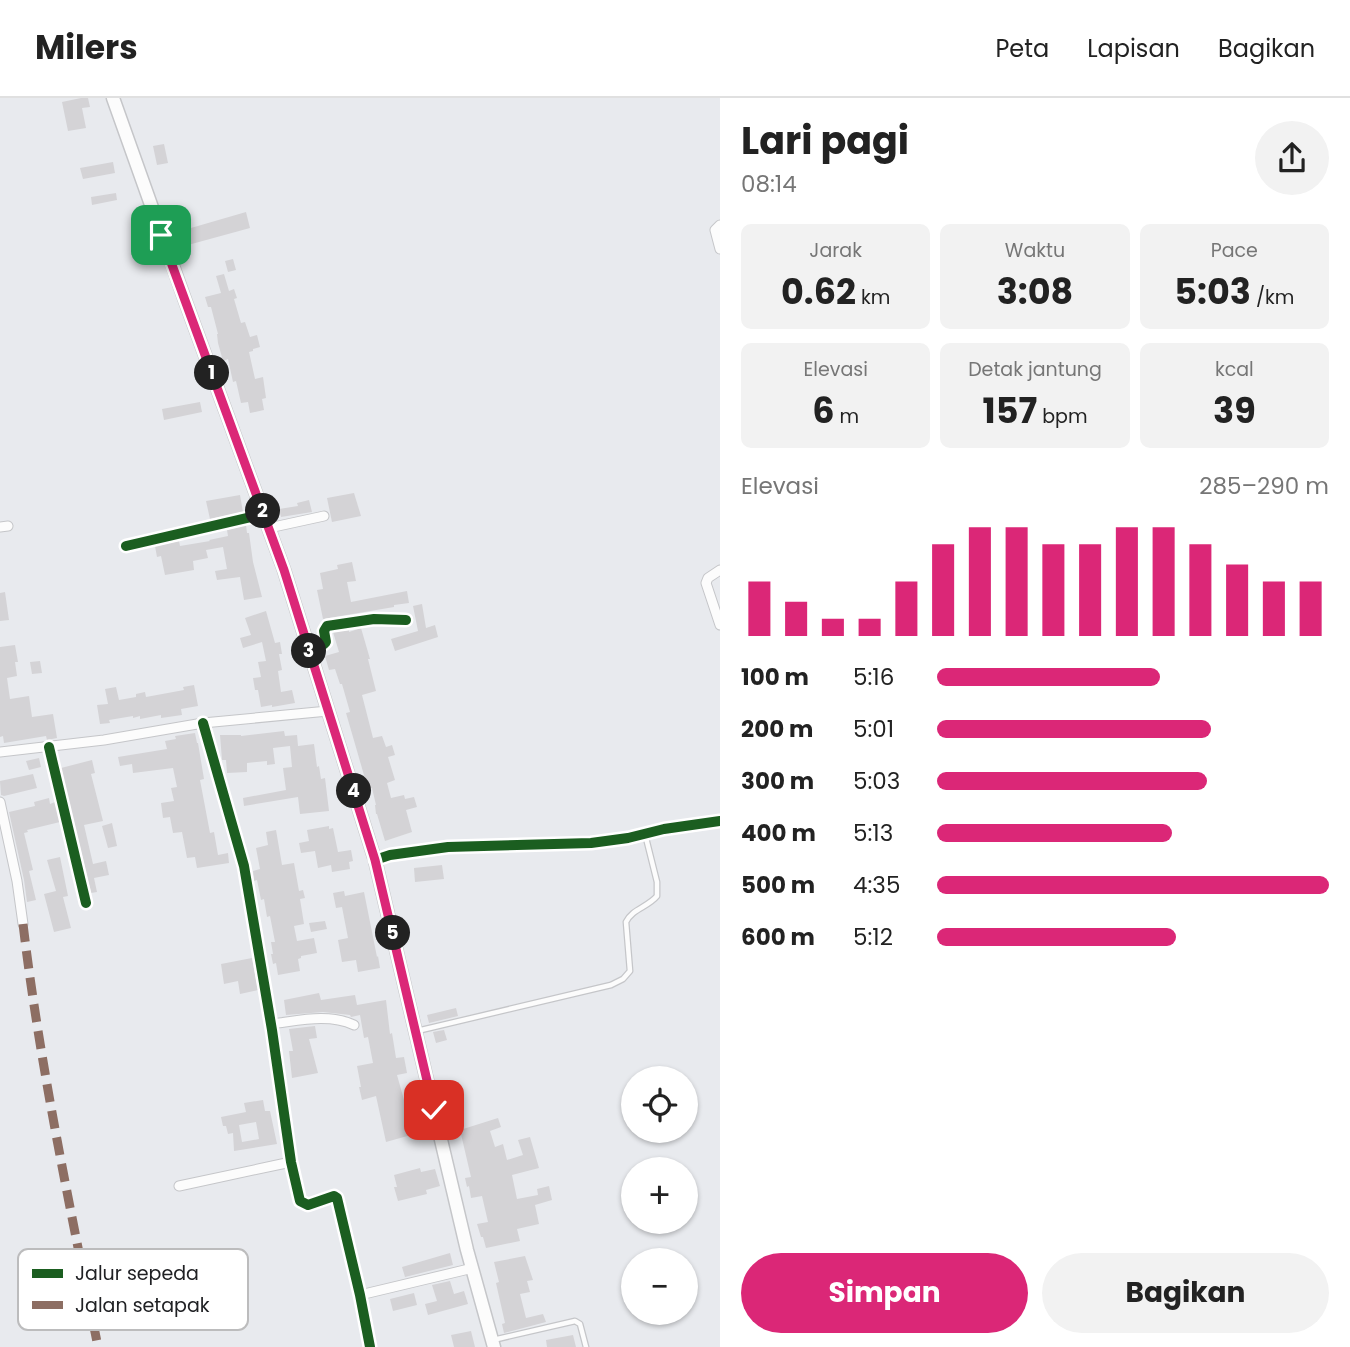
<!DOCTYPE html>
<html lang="id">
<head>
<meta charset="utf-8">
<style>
	:root { --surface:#fff; --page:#f2f2f2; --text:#222; --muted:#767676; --line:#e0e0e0; --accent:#db2777 }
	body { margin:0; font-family:Poppins,sans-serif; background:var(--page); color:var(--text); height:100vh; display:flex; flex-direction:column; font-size:26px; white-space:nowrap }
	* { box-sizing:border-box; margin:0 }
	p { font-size:23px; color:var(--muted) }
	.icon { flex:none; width:38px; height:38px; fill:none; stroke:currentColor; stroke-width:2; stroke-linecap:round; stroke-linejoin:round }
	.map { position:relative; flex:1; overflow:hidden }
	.drawer { display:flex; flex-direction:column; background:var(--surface); width:630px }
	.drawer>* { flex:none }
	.buttons { position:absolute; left:621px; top:968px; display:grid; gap:14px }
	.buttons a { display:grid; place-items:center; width:77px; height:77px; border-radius:50%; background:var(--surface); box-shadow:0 2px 5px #0004; font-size:35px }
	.pin { position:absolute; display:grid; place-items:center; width:60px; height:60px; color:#fff; margin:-30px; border-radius:14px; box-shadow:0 4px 10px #0006 }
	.km { position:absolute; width:35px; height:35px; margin:-18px; border-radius:50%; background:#222; color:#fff; font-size:19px; line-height:35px; text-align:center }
	.round { display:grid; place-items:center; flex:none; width:74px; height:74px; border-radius:37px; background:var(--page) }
	.head { display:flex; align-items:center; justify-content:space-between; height:119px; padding:0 21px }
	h1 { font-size:38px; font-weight:700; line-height:52px }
	.stats { display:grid; grid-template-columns:repeat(3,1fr); gap:10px; height:119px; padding:7px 21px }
	.stats div { display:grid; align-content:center; border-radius:10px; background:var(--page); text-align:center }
	.stats b { font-size:35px; font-weight:700 }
	.stats small { font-size:19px; font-weight:400 }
	.stats p { font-size:19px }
	.chart { height:196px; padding:14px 21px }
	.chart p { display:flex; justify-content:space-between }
	.chart svg { width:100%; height:126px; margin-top:7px; stroke:var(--accent); stroke-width:6 }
	.cta { display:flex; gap:14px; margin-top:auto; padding:14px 21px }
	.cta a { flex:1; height:80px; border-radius:42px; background:var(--accent); color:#fff; font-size:28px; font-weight:700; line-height:80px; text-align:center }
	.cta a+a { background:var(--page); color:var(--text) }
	ul { padding:0 21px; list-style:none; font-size:23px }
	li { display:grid; grid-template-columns:112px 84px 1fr; align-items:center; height:52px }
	li i { height:18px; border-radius:9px; background:var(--accent) }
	header { display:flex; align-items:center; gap:42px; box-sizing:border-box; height:98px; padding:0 35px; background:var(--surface); border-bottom:2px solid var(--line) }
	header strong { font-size:33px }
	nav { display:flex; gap:38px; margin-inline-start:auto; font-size:24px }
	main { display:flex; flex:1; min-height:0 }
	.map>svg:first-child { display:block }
	.building { fill:#d4d3d6; fill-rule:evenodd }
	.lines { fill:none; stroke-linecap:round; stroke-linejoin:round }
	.service-casing { stroke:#c5c6c9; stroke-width:7 }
	.minor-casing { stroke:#c5c6c9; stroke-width:11 }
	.secondary-casing { stroke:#c5c6c9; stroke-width:15 }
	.service { stroke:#fcfcfc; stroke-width:4.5 }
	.minor { stroke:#fcfcfc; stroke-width:9 }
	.secondary { stroke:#fcfcfc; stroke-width:12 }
	.quiet { stroke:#8d6e63; stroke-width:9; stroke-dasharray:18 9; stroke-linecap:butt }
	.cycleway-casing { stroke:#fff; stroke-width:15 }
	.cycleway { stroke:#1b5e20; stroke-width:10 }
	.route-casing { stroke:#fff; stroke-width:14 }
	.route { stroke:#db2777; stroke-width:9 }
	.key { fill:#fff; stroke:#bcbcbd; stroke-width:2 }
	.key-label { font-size:19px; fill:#202124 }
</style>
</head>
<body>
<header>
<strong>Milers</strong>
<nav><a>Peta</a><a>Lapisan</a><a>Bagikan</a></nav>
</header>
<main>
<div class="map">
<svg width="720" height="1249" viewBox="0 0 720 1249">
	<rect width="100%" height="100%" fill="#e8eaee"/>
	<g class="building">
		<path d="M81 0H88L90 9 82 10 86 30 68 33 62 4Z"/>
		<path d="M164 46 168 65 157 67 153 48Z"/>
		<path d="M113 64 115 75 83 81 80 70Z"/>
		<path d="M116 95 117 102 92 107 91 99Z"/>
		<path d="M246 114 250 130 188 147 184 132Z"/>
		<path d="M233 161 236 172 228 174 225 163Z"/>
		<path d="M224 176 229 193 234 191 237 200 234 201 241 225 245 224 250 239 257 237 260 249 253 251V253L249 254 255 281 263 279 266 300 262 301 264 312 250 315 248 304 241 305 236 283 233 284 228 261 223 263 218 245 217 236H218L211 209H208L205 199 221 195 216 178Z"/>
		<path d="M200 304 202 314 164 322 162 311Z"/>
		<path d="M354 395 361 418 332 424 327 400Z"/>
		<path d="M240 397 243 414 210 421 206 403Z"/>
		<path d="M309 402 312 414 281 419 279 411 298 408 297 405Z"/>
		<path d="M246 427 247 435H249L253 464 262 499 244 502 240 479 217 482 215 473 227 471 223 449 206 452 208 460 193 463 194 472 165 477 161 458 157 459 155 448 179 443 180 448 210 443 209 442 228 438 227 432Z"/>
		<path d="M352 464 356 483 347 484 351 504 407 493 409 505 394 507V509L323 521 317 492 323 491 320 475 338 471 337 467Z"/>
		<path d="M5 494 9 522 0 523V495Z"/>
		<path d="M422 506 426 530 435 527 438 539 395 553 391 541 418 533 413 508Z"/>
		<path d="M266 513 275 545 280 544 282 556H279L282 572 278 573 281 594 292 592 295 605 272 609V607L261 609 258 592H255L253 580 261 579 258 564 266 563 262 544 243 550 240 540 251 537 245 520Z"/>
		<path d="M361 530 370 561H368L376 593 362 597 373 640 382 638 386 649 392 647 395 657 388 659 395 682 387 685 391 700 404 697 405 701 414 699 417 709 406 712 412 734 385 743 377 716H376L375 707H376L372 690 368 691 355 646 346 615 350 614 342 586H340L335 571 329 572 325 558 339 554 333 534 349 532V534Z"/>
		<path d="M15 547 18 564H15L17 578 7 580 10 601 29 598 32 619 53 616 57 640 47 642 46 638 4 645 3 638 0 639V549Z"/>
		<path d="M40 563 42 575 32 576 30 564Z"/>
		<path d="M194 587 198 608 181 611 182 617 161 620V617L140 621V618L133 620V618L109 622 110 625 100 626 97 607 108 606 105 591 116 589 119 602 136 599V596L145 594 146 599 184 592 183 589Z"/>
		<path d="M284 633 285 638 297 637 298 648 314 646 317 669 319 668 321 681 325 680 329 713 300 716 298 699 244 708 243 700 286 692 283 670 292 669 290 648 273 650 275 666 267 667V663L247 665V674L227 675 226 662H222L220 637H241V638Z"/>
		<path d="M195 635 197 645H198L204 681 200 682 210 735 214 734 218 757 228 755 229 765 197 770 195 759 187 760 182 734 173 735 170 719 163 720 161 705 174 703 171 690 177 689 173 670 133 675 132 666 120 668 118 659 167 651 165 643 176 641 175 638Z"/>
		<path d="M39 660 41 669 29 672 26 663Z"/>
		<path d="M92 662 95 675 91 676 103 723 84 727 93 766 106 763 109 777 94 780 97 794 91 795 61 670Z"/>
		<path d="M33 676 37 690 4 698 1 697 0 683Z"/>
		<path d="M49 700 50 706 55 704 60 724 27 732 28 734 24 735 33 772 29 773 36 802 27 804 24 782 9 714 35 708 34 704Z"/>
		<path d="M112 725 117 748 108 750 102 728Z"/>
		<path d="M329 728V731L333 730 338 754 351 752 353 763 349 764 350 771 332 774 331 767 318 770 315 753 301 755 299 745 309 743 307 732Z"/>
		<path d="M276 732 282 767 294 765 299 793 303 792 305 800 300 801 304 826 294 828 297 843 314 840 317 855 301 858V860L298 861 300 873 278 877 276 865 273 866 271 856H273L271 844H275L270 818 267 819 264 801 261 802 257 782 254 783 253 773 260 771 256 750 268 747 266 734Z"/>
		<path d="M60 759 68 798 63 799 71 830 54 834 44 796 56 793 47 762Z"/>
		<path d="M442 767 444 781 415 784 414 770Z"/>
		<path d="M344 793 345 798 364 794 377 859 378 858 380 870 358 874 356 862 342 864 338 842 348 840 342 809 336 810 333 795Z"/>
		<path d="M325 823 327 831 311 834 309 825Z"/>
		<path d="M252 860 258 892 240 896 238 883 224 886 221 866Z"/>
		<path d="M319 895 321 902 355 897 357 907 386 902 390 936 392 935 396 960 404 959 407 975 397 977 404 1002H406L407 1009 404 1010 411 1037 386 1044 376 998 362 1002 359 989H361L357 968 373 965 368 939 364 940 360 917 351 919 350 917 323 914 286 917 284 902Z"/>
		<path d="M456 910 458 918 429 925 427 917Z"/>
		<path d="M315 928 317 940 309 941 318 975 292 980 289 953H293L289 931Z"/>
		<path d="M444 932 447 942 436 945 433 934Z"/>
		<path d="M263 1002 265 1013H270L277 1046 234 1053 233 1035 228 1036 226 1028H223L221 1019 246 1014 244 1005ZM256 1024 259 1041 242 1044 239 1027Z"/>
		<path d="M498 1020 501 1029 490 1033 495 1049 503 1046 507 1062 523 1057 518 1042 530 1039 539 1070 512 1077 517 1101 538 1097 537 1091 549 1088 552 1102 535 1107 539 1126 517 1131 520 1143 486 1150 483 1139H481L477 1126 488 1124 482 1098 471 1100 469 1088 467 1089 465 1080 471 1079 460 1032Z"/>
		<path d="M420 1070 421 1074 435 1071 440 1088 426 1092 427 1096 398 1103 394 1089H397L394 1077Z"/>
		<path d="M450 1155 453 1167 405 1179 402 1169Z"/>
		<path d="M525 1158 533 1182 527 1183 530 1194 520 1196 526 1220 543 1216 546 1224 504 1235 502 1226 505 1225 498 1194 496 1185 499 1184 494 1164Z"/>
		<path d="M450 1183 454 1196 464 1193 468 1206 428 1217 425 1206 437 1203 432 1187Z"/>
		<path d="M414 1195 417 1207 393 1213 390 1201Z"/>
		<path d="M471 1233 475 1249H454L451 1237Z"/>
		<path d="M573 1237 576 1249H547L546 1242Z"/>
	</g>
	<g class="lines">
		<g class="service-casing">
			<g id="service">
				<path d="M417 933 611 887 623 881 630 873 626 824C632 811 648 809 657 798V784L645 736"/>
				<path d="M493 1242 575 1223 580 1226 586 1249"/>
			</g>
		</g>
		<g class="minor-casing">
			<g id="minor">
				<path d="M720 127 715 132 720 151"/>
				<path d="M0 429 8 428"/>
				<path d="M269 430 324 418"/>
				<path d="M126 448 264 416"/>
				<path d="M720 472 708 480 706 485 720 527"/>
				<path d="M309 552 324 546 326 544 324 533 327 528 374 521 406 522"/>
				<path d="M203 625 244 768 272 932 291 1064 300 1103 308 1107 334 1098 337 1100 360 1197 370 1249"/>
				<path d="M49 649 86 805"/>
				<path d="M0 654 104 642 203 625 328 613"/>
				<path d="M0 704 17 783 23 826"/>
				<path d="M375 762 390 757 448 749 591 745 628 740 664 731 720 723"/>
				<path d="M271 926C298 923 328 915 354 927"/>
				<path d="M179 1088 291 1064"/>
				<path d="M360 1197 473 1170"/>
			</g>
		</g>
		<g class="secondary-casing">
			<path id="secondary" d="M113 0 186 205 284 472 375 762 467 1152 494 1249"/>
		</g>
		<use href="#service" class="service"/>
		<use href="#minor" class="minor"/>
		<use href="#secondary" class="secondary"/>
		<path class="quiet" d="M23 826C40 968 70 1109 98 1249"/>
		<g class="cycleway-casing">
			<g id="cycleway">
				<path d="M126 448 264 416"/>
				<path d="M309 552 324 546 326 544 324 533 327 528 374 521 406 522"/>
				<path d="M203 625 244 768 272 932 291 1064 300 1103 308 1107 334 1098 337 1100 360 1197 370 1249"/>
				<path d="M49 649 86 805"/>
				<path d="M375 762 390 757 448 749 591 745 628 740 664 731 720 723"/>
			</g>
		</g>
		<use href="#cycleway" class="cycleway"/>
	</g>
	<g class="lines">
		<g class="route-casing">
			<path id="route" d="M161 137 284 472 375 762 434 1012"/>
		</g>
		<use href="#route" class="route"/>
	</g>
	<rect x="18" y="1151" width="230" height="81" rx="10" class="key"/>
	<rect x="32" y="1171" width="31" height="9" fill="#1b5e20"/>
	<rect x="32" y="1203" width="31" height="8" fill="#8d6e63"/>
	<g class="key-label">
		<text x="75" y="1182">Jalur sepeda</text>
		<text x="75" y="1214">Jalan setapak</text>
	</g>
</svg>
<div class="buttons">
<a><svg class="icon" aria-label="locate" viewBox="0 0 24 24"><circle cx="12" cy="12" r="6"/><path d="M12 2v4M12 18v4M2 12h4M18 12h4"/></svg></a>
<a>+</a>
<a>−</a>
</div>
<div class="pin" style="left:161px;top:137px;background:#1e9e55"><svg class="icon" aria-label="arrive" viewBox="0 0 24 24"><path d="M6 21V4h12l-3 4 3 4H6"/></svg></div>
<div class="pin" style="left:434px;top:1012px;background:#d93025"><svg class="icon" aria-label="check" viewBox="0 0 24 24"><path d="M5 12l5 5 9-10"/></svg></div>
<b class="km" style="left:212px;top:275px">1</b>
<b class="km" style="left:263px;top:413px">2</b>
<b class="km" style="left:309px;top:553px">3</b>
<b class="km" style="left:354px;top:693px">4</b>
<b class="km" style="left:393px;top:835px">5</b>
</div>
<section class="drawer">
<div class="head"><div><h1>Lari pagi</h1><p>08:14</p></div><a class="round"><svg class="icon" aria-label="share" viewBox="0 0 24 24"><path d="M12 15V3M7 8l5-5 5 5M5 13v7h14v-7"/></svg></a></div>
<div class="stats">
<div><p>Jarak</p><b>0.62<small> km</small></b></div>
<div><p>Waktu</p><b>3:08</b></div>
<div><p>Pace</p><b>5:03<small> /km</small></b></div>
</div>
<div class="stats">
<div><p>Elevasi</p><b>6<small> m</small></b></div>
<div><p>Detak jantung</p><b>157<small> bpm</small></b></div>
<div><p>kcal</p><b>39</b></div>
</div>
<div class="chart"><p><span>Elevasi</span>285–290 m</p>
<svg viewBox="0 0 160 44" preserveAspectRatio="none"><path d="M5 44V25M15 44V32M25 44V38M35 44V38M45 44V25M55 44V12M65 44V6M75 44V6M85 44V12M95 44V12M105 44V6M115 44V6M125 44V12M135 44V19M145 44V25M155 44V25"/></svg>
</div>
<ul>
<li><b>100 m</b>5:16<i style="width:57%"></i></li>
<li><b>200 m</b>5:01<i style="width:70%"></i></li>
<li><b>300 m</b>5:03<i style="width:69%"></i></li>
<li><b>400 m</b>5:13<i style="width:60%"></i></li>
<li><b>500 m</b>4:35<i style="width:100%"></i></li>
<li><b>600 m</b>5:12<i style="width:61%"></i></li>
</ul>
<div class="cta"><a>Simpan</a><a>Bagikan</a></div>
</section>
</main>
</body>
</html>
